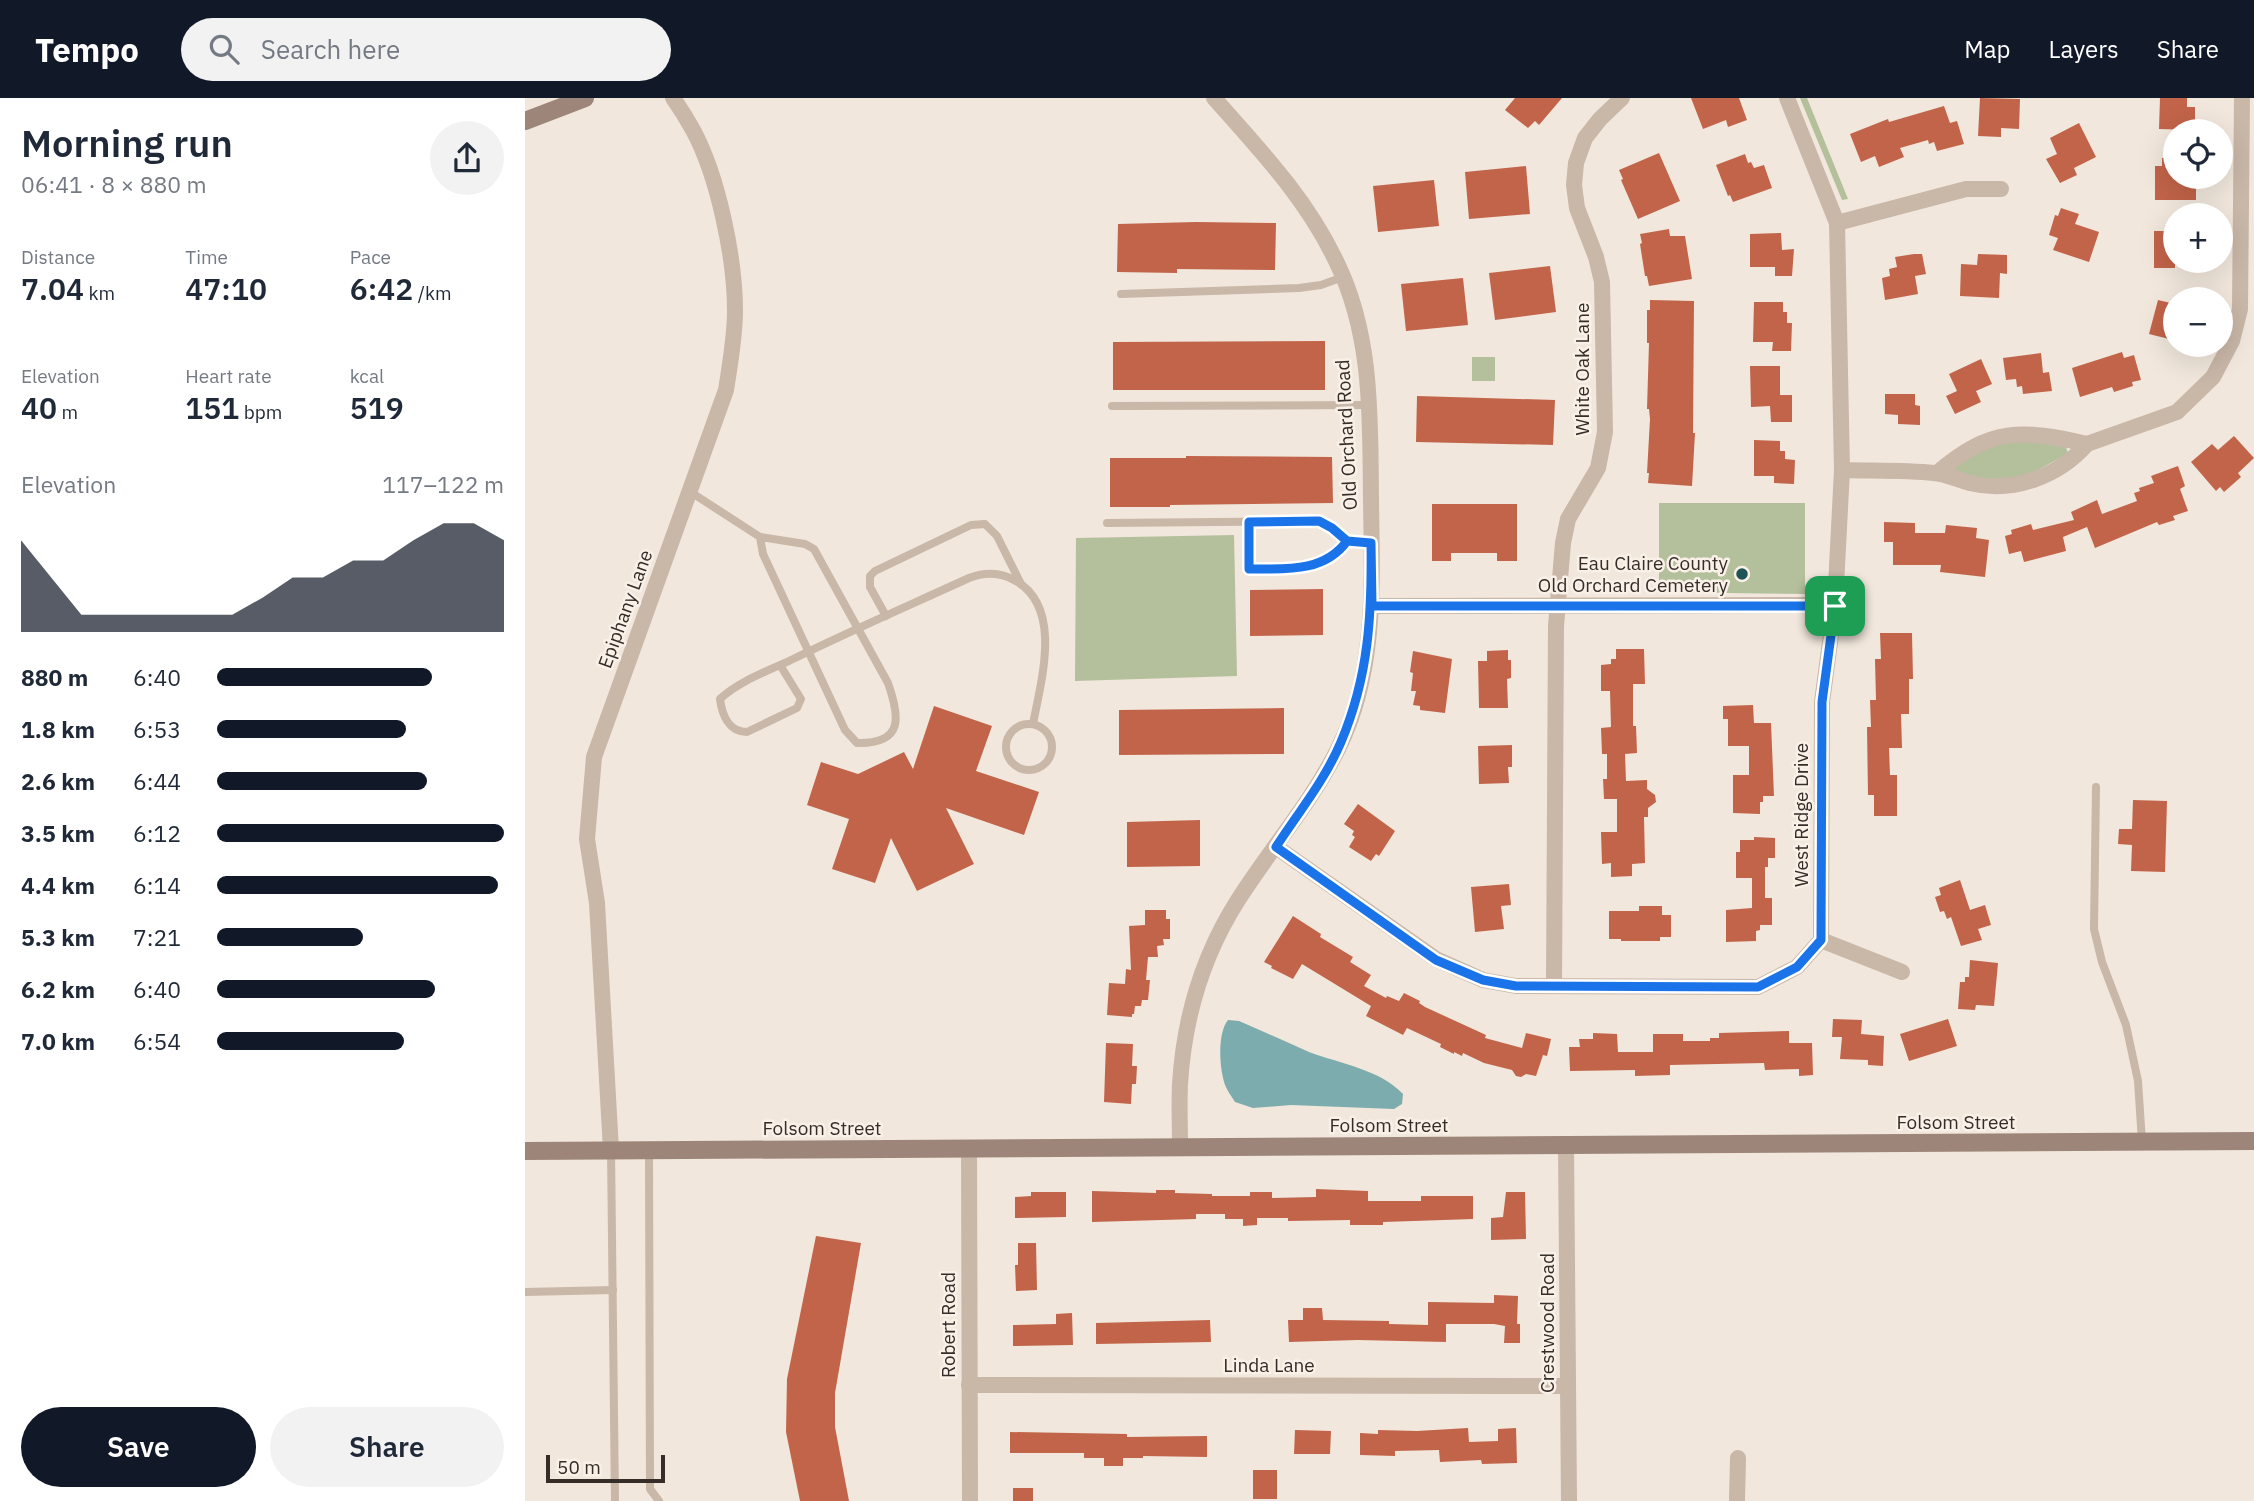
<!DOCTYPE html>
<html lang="en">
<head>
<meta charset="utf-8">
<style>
	:root { --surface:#fff; --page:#f2f2f3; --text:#1f2937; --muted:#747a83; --accent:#111827 }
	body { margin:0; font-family:"IBM Plex Sans",sans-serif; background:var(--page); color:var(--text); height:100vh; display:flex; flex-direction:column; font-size:26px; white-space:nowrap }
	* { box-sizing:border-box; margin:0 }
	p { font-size:23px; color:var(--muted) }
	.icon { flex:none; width:38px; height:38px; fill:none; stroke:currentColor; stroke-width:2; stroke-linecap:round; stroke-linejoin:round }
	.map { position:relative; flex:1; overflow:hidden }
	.panel { display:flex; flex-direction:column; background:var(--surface); width:525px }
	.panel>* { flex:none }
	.fabs { position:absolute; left:1638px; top:21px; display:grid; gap:14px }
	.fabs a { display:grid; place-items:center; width:70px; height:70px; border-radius:50%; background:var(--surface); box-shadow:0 7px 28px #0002; font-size:35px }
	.scale { position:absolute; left:21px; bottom:18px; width:119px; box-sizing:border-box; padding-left:7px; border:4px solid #362c28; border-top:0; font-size:19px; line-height:24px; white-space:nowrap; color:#362c28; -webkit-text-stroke:5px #f9f1e8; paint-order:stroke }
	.pin { position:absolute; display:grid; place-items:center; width:60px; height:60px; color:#fff; margin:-30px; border-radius:14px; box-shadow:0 4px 10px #0006 }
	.round { display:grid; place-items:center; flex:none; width:74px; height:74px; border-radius:37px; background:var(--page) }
	.overview { display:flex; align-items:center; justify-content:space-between; height:119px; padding:0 21px }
	h1 { font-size:38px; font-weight:600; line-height:52px }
	.stats { display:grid; grid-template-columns:repeat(3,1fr); gap:10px; height:119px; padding:7px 21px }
	.stats div { display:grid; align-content:center }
	.stats b { font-size:30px; font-weight:600 }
	.stats small { font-size:19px; font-weight:400 }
	.stats p { font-size:19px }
	.chart { height:196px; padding:14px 21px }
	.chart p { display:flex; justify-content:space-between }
	.chart svg { width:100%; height:126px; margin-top:7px; fill:var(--accent); opacity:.7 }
	.button { display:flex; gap:14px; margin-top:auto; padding:14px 21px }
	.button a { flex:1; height:80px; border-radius:42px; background:var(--accent); color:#fff; font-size:28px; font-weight:600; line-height:80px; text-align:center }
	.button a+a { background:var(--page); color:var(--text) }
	ul { padding:0 21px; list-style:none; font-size:23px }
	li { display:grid; grid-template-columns:112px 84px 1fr; align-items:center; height:52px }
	li i { height:18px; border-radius:9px; background:var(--accent) }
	header { display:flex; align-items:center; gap:42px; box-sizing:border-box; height:98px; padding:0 35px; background:var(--accent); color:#fff }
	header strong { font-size:33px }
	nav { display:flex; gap:38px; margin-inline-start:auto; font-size:24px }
	.search { width:490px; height:63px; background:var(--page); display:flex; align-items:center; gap:18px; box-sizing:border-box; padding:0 24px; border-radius:38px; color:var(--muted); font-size:26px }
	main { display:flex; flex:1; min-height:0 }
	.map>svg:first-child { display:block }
	.green { fill:#b4c09c }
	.water { fill:#7cacad }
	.building { fill:#c26449 }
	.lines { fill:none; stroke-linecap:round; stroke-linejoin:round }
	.lane { stroke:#c9b7a8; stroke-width:8 }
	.street { stroke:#c9b7a8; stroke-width:16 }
	.secondary { stroke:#9d8679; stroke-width:18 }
	.route-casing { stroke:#fff; stroke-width:14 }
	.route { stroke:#1a73e8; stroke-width:9 }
	.poi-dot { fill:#1f5456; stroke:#f9f1e8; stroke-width:2.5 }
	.labels { text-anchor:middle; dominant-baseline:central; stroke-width:5; stroke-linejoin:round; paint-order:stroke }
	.street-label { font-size:19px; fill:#362c28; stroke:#f9f1e8 }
	.poi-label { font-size:19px; fill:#362c28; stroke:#f9f1e8; text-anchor:end }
</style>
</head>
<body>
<header>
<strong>Tempo</strong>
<div class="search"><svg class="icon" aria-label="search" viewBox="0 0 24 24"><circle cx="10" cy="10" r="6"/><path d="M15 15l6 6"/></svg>Search here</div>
<nav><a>Map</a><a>Layers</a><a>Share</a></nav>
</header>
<main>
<section class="panel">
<div class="overview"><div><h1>Morning run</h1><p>06:41 · 8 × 880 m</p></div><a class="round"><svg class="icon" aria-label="share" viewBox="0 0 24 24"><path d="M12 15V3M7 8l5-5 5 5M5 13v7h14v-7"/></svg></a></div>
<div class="stats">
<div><p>Distance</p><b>7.04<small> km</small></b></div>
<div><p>Time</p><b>47:10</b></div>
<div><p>Pace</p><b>6:42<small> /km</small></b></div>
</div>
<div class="stats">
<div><p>Elevation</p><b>40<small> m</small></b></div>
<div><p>Heart rate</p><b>151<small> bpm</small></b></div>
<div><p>kcal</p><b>519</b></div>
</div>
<div class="chart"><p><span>Elevation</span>117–122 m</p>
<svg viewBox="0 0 160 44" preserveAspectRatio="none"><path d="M0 44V12L10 25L20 38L30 38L40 38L50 38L60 38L70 38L80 32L90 25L100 25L110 19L120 19L130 12L140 6L150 6L160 12V44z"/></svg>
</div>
<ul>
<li><b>880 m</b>6:40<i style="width:75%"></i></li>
<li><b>1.8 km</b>6:53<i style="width:66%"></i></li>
<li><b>2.6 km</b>6:44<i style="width:73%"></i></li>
<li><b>3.5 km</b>6:12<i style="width:100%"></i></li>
<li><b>4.4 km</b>6:14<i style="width:98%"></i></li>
<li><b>5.3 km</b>7:21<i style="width:51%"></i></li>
<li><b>6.2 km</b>6:40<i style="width:76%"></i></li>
<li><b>7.0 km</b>6:54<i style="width:65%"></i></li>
</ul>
<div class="button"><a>Save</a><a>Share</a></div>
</section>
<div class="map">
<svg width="1729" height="1403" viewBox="0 0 1729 1403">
	<rect width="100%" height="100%" fill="#f1e7dc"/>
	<g class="green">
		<path d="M1275 0H1282L1323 101 1317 102Z"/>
		<rect x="947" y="259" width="23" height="24"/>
		<path d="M1502 342 1541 349 1543 355C1519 369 1494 386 1464 382 1453 380 1442 377 1431 374L1428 371 1430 367 1464 348Z"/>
		<path d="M1134 405H1280V496L1134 494Z"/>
		<path d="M709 437 712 578 550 583 551 440Z"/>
	</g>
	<path class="water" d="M703 922 714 923C738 933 761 944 784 954 816 966 854 971 878 996L877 1006 869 1011 766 1007 728 1010 710 1004C707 999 703 994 701 989 694 973 692 935 703 922Z"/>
	<g class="building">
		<path d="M990 0H1037L1014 27 1010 23 1003 30 980 12Z"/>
		<path d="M1166 0H1214L1222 22 1203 29 1201 22 1178 31Z"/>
		<path d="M1455 0 1495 1 1494 31 1476 30V39L1453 38Z"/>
		<path d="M1635 0H1662V9H1670V32L1634 31Z"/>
		<path d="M1419 8 1425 25 1432 23 1439 46 1412 53 1409 44 1404 46 1403 42 1375 50 1379 59 1354 69 1350 58 1336 64 1325 36 1363 21 1364 24Z"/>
		<path d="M1554 25 1571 59 1549 70 1552 77 1535 85 1521 61 1532 56 1525 40Z"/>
		<path d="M1134 55 1155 103 1113 121 1096 82 1098 81 1094 72Z"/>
		<path d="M1220 56 1223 65 1226 64 1229 70 1239 67 1247 90 1208 104 1205 97 1203 98 1191 67Z"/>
		<path d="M1637 60H1650V79H1671V102H1630V68H1637Z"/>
		<path d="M1001 68 1005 116 944 121 940 74Z"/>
		<path d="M909 82 914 128 853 134 848 88Z"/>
		<path d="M1536 110 1554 116 1550 126 1574 134 1564 164 1528 152 1533 140 1524 137 1530 117 1533 118Z"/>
		<path d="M671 124 751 125 750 172 652 171V175L592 174 593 126Z"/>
		<path d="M1144 131 1145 138H1160L1167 181 1124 188 1122 178H1120L1115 146 1117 145 1115 136Z"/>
		<rect x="1629" y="133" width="21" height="37"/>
		<path d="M1256 135 1257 152 1269 151 1267 178H1250V169H1225V136Z"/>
		<path d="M1389 156H1397L1401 176 1390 178 1393 196 1360 202 1357 180 1365 178 1364 171 1372 169 1370 159Z"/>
		<path d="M1453 156 1482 157V176L1475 175 1474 200 1435 198 1436 166 1452 167Z"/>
		<path d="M1025 168 1031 214 970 222 964 175Z"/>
		<path d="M938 180 943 227 881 233 876 186Z"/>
		<path d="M1125 202 1169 203 1168 335H1170L1167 388 1123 385 1124 375H1122L1125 321 1124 311H1122L1124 245H1122V212H1125Z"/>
		<path d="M1633 202 1650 206 1648 242 1624 236Z"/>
		<path d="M1229 204H1258V214H1262V225H1267L1266 253H1247L1248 244H1228Z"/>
		<path d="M800 243V292H588V244Z"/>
		<path d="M1597 254 1599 260 1609 257 1616 282 1607 284 1608 288 1589 294 1587 289 1555 299 1547 270Z"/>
		<path d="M1516 255 1518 275 1524 274 1527 293 1498 296 1497 288 1492 289 1491 281 1481 282 1478 260Z"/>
		<path d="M1456 261 1467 286 1451 293 1456 304 1430 316 1421 298 1432 293 1424 276Z"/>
		<path d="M1225 268H1255V297H1267V324H1246L1245 308 1226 309Z"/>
		<path d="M1360 296H1390V307L1395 308V327L1373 326V317L1360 316Z"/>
		<path d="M892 298 1030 302 1028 347 891 344Z"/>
		<path d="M1709 338 1729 360 1713 375 1716 379 1699 394 1695 389 1691 393 1666 364 1687 346 1693 352Z"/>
		<path d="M1229 342 1255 343V353H1260V361L1270 362 1269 386 1249 385V378H1229Z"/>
		<path d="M661 358 807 359 808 405 645 407V409H585V360H661Z"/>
		<path d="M1653 368 1660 388 1655 391 1663 413 1648 418 1650 422 1634 427 1632 424 1570 450 1562 429 1538 439 1541 453 1499 464 1496 453 1484 456 1480 438 1487 436 1486 432 1506 426 1508 432 1549 422 1546 414 1572 402 1577 416 1612 403 1609 395 1615 393 1614 390 1629 385 1626 378Z"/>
		<path d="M907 406H992V463H972V455H926V463H907Z"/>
		<path d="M1359 424 1390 425V435H1420L1421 427 1452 430 1451 440 1464 442 1460 479 1415 474 1416 467H1368V444H1359Z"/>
		<path d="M798 491V537L725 538V492Z"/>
		<path d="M1355 535H1387L1388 581H1384V616H1376L1377 650H1364L1365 677H1372V718H1349V697H1343L1342 629H1346L1345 602H1351L1350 561H1356Z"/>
		<path d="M1091 551H1119L1120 586H1108V628H1111L1112 655 1100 656 1101 683 1122 682V691L1130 697 1131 704 1123 710V719H1119L1120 765 1107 766V778L1086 779V765L1077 766 1076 734H1092V701H1079L1078 681H1082V656H1077L1076 630 1086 629 1085 593H1076V567L1086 566V561H1091Z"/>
		<path d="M983 552V562H986V580L982 581 983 610H954L953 563H962V553Z"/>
		<path d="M888 553 927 561 920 615 895 612V608L888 607 891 593H886L888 575 885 574Z"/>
		<path d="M1228 607 1229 625H1246L1249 698H1238V704H1235V716L1208 715V677H1224V648H1203V621H1198V608Z"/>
		<path d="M409 608 467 628 451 673 514 694 499 737 421 710 449 766 392 793 366 740 350 785 307 771 324 721 282 707 296 664 333 676 379 654 388 671Z"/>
		<path d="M759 610V656L594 657V612Z"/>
		<path d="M987 647V669H983L984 685 954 686 953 648Z"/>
		<path d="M1608 702 1642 703 1640 774 1606 773 1607 747 1593 746 1594 731H1607Z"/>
		<path d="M833 706 870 733 854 758 851 756 846 763 824 749 830 739 827 737 829 733 819 726Z"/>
		<path d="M675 722V768L602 769V724Z"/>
		<path d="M1229 739 1250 740V760H1243V769H1240V800H1247V827H1235V832L1231 833V843L1201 844V812L1227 810V780H1211V754H1215V742H1229Z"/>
		<path d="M1435 782 1445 812 1460 807 1466 827 1453 831 1457 842 1436 848 1426 819 1422 821 1419 813 1415 814 1410 799 1416 797 1414 790Z"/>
		<path d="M984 786 986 807 976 808 979 831 950 834 946 789Z"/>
		<path d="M1114 808H1137V817H1146V839H1135V843H1096V841H1084V813H1114Z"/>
		<path d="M620 812H641V821H645V841H638L639 847 632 848 633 859H623L621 882H625L623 902H617L616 908H610L609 916H607V919L582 917 584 885 600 886 601 871 606 872 604 828 620 827Z"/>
		<path d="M768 818 796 836 795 839 828 859 825 864 846 877 839 888 861 900 862 898 874 903 879 895 895 903 894 905 900 909 961 937 960 940 997 950 1001 935 1026 941 1022 958 1018 957 1011 978 1001 976 996 979 991 978 987 972 959 965 938 955 937 958 929 954V956L915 949 916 946 882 930 878 937 841 918 846 908 777 866 768 881 746 870 747 868 739 864Z"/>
		<path d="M1445 862 1473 865 1469 908 1451 907 1450 912 1433 911 1435 884H1440V879H1444Z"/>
		<path d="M1308 921 1337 922 1336 936 1359 938 1358 968 1343 967V962L1315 961 1317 939H1307Z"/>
		<path d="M1423 921 1432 948 1384 963 1375 936Z"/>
		<path d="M1264 933V945H1287L1288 977 1274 978V971L1240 972 1239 965 1145 967V977L1110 978V972L1045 973 1044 949H1055L1054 941H1068V935L1092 936 1093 954H1128V936H1158V943H1185V940H1194V935Z"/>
		<path d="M581 945 608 946 607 968H612L611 986H607L606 1006 579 1004Z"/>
		<path d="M791 1091 843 1093V1103H896V1098H948V1121L858 1124V1127H825V1122L763 1123V1120H732V1127L718 1128V1121H700V1116H671V1121L567 1124V1093L631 1095V1092H650V1095L687 1096V1098H725V1094H747V1100L791 1099Z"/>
		<path d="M506 1094H541V1119L490 1120V1099L506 1098Z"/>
		<path d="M981 1094H1000L1001 1141 966 1142V1120L978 1119Z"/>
		<path d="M291 1138 336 1145 310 1295V1329L324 1403H275L261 1334 262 1281Z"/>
		<path d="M493 1145H511L512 1192 491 1193 490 1167H493Z"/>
		<path d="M969 1197 993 1198 992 1226H995V1245H979L980 1228 969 1226H921V1244L833 1242 764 1244 763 1222H778V1210H797L798 1222 864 1223V1226L903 1227V1204L969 1205Z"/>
		<path d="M547 1215 548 1247 488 1248V1227L531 1226V1216Z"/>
		<path d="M685 1222 686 1244 571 1246V1225Z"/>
		<path d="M943 1330 944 1344 973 1343V1331L991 1330 992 1365 957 1366 956 1362 915 1364 914 1352 870 1353V1358L835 1357V1335L853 1336V1332L892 1333Z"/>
		<path d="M770 1332 806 1333 805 1356H769Z"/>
		<path d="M485 1334 602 1336V1339L682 1338V1359L618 1358V1360H598V1368H579V1360H559V1355H485Z"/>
		<rect x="728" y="1372" width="24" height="29"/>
		<rect x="488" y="1390" width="20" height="13"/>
	</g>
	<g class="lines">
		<g class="lane">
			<path d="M596 196 774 190 796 187 818 179"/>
			<path d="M587 308 845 307"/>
			<path d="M164 393 235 439 238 456 320 632 332 645C379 646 375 619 363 585L289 451 280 446 235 439"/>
			<path d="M724 424V471C759 471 800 475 822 443"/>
			<path d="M582 425 794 423 807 430 822 443 846 445"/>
			<path d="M361 518 345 489V478L350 473 446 427 460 426 472 438 496 486"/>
			<path d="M255 567 276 601 272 610 222 634C204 634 197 617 195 601 214 583 243 573 266 562 325 533 385 507 444 480 460 474 476 474 491 483 538 510 516 583 508 626"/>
			<circle cx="504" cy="649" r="23"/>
			<path d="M1571 689 1569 831 1577 864 1601 927 1613 983 1617 1044"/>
			<path d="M124 1052 125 1391 134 1403"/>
			<path d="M86 1053 90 1403"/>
			<path d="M0 1194 88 1192"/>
		</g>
		<g class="street">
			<path d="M1312 125 1441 91H1476"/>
			<path d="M1317 372C1348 373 1379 372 1409 375 1421 376 1433 382 1445 385 1488 396 1534 378 1562 346L1652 314 1688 279 1707 243 1715 211 1717 0"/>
			<path d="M1412 375C1465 329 1497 331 1562 346"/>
			<path d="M847 508 1310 507"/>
			<path d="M751 749 911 861 958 882 991 888 1233 889 1272 869 1296 842 1297 604 1310 507 1317 372 1312 125 1262 0"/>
			<path d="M1296 842 1377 874"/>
			<path d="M1029 888 1031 528 1038 445 1043 421 1073 370 1080 334 1077 184 1071 159 1052 110 1049 87 1051 65 1060 40 1075 21 1097 0"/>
			<path d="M1041 1047 1044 1403"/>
			<path d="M655 1049C655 1028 654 1007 655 986 659 921 678 857 713 802 746 750 787 704 814 649 852 572 847 484 846 401 845 321 848 239 812 165 782 101 735 52 689 0"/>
			<path d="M444 1051 445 1403"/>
			<path d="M86 1052 72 805 62 741 69 659 201 292C205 266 210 239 210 213 210 160 193 78 168 32 162 21 155 10 148 0"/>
			<path d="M444 1287 1043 1288"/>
			<path d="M1212 1403 1213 1360"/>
		</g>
		<g class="secondary">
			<path d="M0 23 60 0"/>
			<path d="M0 1053 1729 1043"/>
		</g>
	</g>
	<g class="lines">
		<g class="route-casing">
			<path id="route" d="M1310 508H847L846 445 822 443 807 430 794 423 724 424V471C759 471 799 475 822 443L846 445C847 516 844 578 816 644 800 682 773 715 751 749L911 862 958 882 991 888 1233 889 1272 869 1296 842 1297 604 1310 508"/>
		</g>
		<use href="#route" class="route"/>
	</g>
	<circle class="poi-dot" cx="1217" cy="476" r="7"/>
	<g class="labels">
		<g class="street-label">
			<text transform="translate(1057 271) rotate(-90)">White Oak Lane</text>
			<text transform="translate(821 337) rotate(-93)">Old Orchard Road</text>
			<text transform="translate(100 511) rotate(-70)">Epiphany Lane</text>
			<text transform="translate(1276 717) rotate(-90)">West Ridge Drive</text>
			<text x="1431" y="1024">Folsom Street</text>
			<text x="864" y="1027">Folsom Street</text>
			<text x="297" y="1030">Folsom Street</text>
			<text transform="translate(1022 1225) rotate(-90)">Crestwood Road</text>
			<text transform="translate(423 1227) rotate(-90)">Robert Road</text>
			<text x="744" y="1267">Linda Lane</text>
		</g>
		<g class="poi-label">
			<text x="1203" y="465">Eau Claire County<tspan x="1203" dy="22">Old Orchard Cemetery</tspan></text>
		</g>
	</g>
</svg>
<div class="fabs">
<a><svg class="icon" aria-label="locate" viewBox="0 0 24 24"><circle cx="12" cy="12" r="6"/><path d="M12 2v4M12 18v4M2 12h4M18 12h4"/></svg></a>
<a>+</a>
<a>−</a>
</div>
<div class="scale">50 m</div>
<div class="pin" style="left:1310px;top:508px;background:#1e9e55"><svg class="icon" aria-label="arrive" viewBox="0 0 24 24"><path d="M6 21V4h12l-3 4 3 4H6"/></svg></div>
</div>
</main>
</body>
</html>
